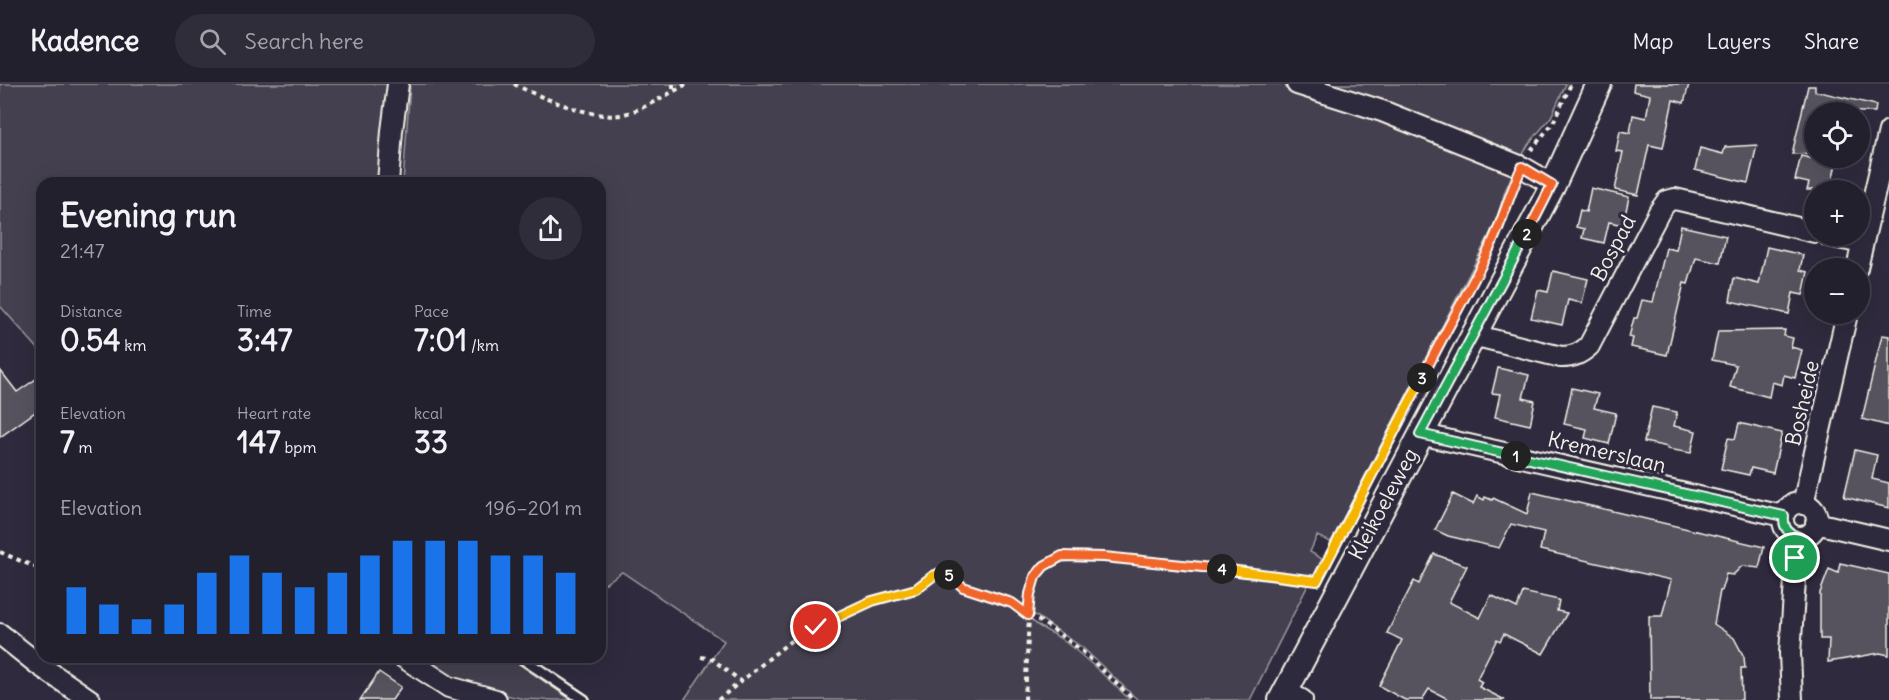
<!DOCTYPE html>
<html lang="en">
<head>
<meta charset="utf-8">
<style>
	:root { --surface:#23202e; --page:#2f2d3a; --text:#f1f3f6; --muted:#a3a3aa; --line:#403e4a; --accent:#1a73e8 }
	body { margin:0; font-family:Delius,sans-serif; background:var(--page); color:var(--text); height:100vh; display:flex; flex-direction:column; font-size:22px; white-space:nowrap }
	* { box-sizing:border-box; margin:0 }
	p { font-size:20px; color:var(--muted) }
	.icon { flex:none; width:33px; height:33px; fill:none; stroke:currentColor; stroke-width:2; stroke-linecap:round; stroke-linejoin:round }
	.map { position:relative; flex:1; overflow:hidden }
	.side { position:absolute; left:36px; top:93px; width:570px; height:486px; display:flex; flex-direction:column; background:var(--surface); border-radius:18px; box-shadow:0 6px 24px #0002,0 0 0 2px var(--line) }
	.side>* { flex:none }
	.fabs { position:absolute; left:1804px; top:18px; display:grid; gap:12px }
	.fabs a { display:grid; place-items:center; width:66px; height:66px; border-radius:50%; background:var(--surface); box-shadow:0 6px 24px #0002,0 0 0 2px var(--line); font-size:30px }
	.pin { position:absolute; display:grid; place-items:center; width:51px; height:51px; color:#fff; margin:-26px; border:3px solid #fff; border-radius:50%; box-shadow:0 2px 6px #0007 }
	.km { position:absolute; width:30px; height:30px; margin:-15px; border-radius:50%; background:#222; color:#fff; font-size:16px; line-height:30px; text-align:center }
	.round { display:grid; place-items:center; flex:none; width:63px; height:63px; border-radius:32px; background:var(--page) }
	.headline { display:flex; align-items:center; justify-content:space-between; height:102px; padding:0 24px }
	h1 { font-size:33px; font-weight:700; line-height:45px }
	.figures { display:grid; grid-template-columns:repeat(3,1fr); gap:9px; height:102px; padding:6px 24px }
	.figures div { display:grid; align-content:center }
	.figures b { font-size:30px; font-weight:700 }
	.figures small { font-size:16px; font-weight:400 }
	.figures p { font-size:16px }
	.chart { height:168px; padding:12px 24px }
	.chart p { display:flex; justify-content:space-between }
	.chart svg { width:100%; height:108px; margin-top:6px; stroke:var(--accent); stroke-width:6 }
	header { display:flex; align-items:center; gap:36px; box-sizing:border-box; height:84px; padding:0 30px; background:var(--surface); border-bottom:2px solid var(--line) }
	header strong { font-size:28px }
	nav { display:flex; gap:33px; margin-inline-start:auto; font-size:21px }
	.search { width:420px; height:54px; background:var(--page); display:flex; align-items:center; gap:15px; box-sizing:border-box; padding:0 21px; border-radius:33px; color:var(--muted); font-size:22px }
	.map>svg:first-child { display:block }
	.green { fill:#454050; stroke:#9c989c; stroke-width:1.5 }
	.building { fill:#56525f; stroke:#f4f1e8; stroke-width:1.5 }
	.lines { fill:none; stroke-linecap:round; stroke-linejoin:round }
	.service-casing { stroke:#f4f1e8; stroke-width:14 }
	.minor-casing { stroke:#f4f1e8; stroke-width:24 }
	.tertiary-casing { stroke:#f4f1e8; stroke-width:28 }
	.path { stroke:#f4f1e8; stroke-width:4; stroke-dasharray:4.5 4.5; stroke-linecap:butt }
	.service { stroke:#2f2a3d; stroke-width:9 }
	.minor { stroke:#2f2a3d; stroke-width:20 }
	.tertiary { stroke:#2f2a3d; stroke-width:24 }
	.split-1-casing { stroke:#fff; stroke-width:12 }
	.split-2-casing { stroke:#fff; stroke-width:12 }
	.split-3-casing { stroke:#fff; stroke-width:12 }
	.split-4-casing { stroke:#fff; stroke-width:12 }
	.split-5-casing { stroke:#fff; stroke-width:12 }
	.split-6-casing { stroke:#fff; stroke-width:12 }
	.split-1 { stroke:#22a559; stroke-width:8 }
	.split-2 { stroke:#22a559; stroke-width:8 }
	.split-3 { stroke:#f0652b; stroke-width:8 }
	.split-4 { stroke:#f5b400; stroke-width:8 }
	.split-5 { stroke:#f0652b; stroke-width:8 }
	.split-6 { stroke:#f5b400; stroke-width:8 }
	.labels { text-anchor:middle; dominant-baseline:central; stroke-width:6; stroke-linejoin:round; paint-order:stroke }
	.street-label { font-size:21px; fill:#f4f1e8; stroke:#2f2a3d }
</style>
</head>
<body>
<header>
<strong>Kadence</strong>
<div class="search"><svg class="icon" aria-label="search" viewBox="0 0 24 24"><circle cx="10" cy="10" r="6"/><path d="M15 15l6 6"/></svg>Search here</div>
<nav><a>Map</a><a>Layers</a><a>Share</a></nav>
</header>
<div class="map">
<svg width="1889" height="616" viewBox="0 0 1889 616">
	<rect width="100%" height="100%" fill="#2f2a3d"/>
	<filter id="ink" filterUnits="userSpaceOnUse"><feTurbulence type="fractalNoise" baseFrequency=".0167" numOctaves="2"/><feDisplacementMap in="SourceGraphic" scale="12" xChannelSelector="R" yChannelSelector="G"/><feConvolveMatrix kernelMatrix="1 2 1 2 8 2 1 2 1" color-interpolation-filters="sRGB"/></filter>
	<g filter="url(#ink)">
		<g class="green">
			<path d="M0 0H390L382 99H42V269L0 222Z"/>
			<path d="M410 0H1566L1551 33 1528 61 1514 87 1505 107 1497 136 1331 458 1317 452 1310 468 1322 475 1313 493 1085 468C1052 469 1032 478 1027 513 1026 521 1025 528 1031 535 1037 544 1052 548 1061 555 1086 573 1108 595 1130 616H684L724 557 622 488 600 503V99H403Z"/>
			<path d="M1071 476 1141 480 1308 501 1250 616H1138L1083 564 1031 528C1033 497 1039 482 1071 476Z"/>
			<path d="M417 573H509L571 616C556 616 539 616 525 615 489 609 446 593 417 573Z"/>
		</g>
		<g class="building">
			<path d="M1634 0H1689L1684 19 1673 16 1663 64 1649 61 1638 111 1615 106 1623 68 1616 67 1620 47 1630 49 1633 31 1646 34 1650 11 1633 7Z"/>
			<path d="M1808 2H1815V7L1876 21 1875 28H1815V69L1792 70Z"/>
			<path d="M1757 61 1748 99 1695 86 1700 64 1723 70 1725 63Z"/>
			<path d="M1801 72 1836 80 1830 106H1807L1809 99 1795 96Z"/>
			<path d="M1591 104 1629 113 1623 141 1609 138 1604 159 1582 154 1584 145 1576 143 1580 126 1586 128Z"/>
			<path d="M1681 142 1726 152 1720 179 1696 174 1688 200 1684 199 1667 271 1631 263 1633 254 1629 253 1634 234H1637L1642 216 1653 218 1666 164 1676 166Z"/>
			<path d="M1767 163 1803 171 1800 186 1808 188 1803 211 1793 209 1789 230 1730 217 1734 194 1759 200Z"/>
			<path d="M1553 187 1588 195 1582 219 1568 216 1562 241 1531 234 1538 206 1548 208Z"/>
			<path d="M1785 246 1784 252 1793 254 1791 263 1802 266 1795 294 1784 291 1782 301 1772 298 1769 313 1730 303 1736 281 1712 276 1718 247Z"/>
			<path d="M1882 251 1889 252V342L1862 335Z"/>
			<path d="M1498 284 1529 291 1523 314 1535 317 1530 341 1495 333 1500 310 1492 309Z"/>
			<path d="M0 286 17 308 42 291V323L0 353Z"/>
			<path d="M1572 304 1598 310 1594 324 1616 329 1609 360 1585 354 1587 345 1564 340Z"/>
			<path d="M1652 323 1677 328 1674 342 1696 347 1691 369 1667 365 1668 363 1644 358Z"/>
			<path d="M1739 339 1782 349 1773 389 1751 384 1749 391 1721 385 1728 354 1735 355Z"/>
			<path d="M1855 366 1877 371 1872 395 1889 399V424L1844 413Z"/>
			<path d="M1532 408 1764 463 1759 484 1742 482 1733 491 1726 490 1721 507H1720L1714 540 1734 554 1744 573 1745 584H1741L1742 616H1650L1649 532H1662L1671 496 1540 466 1544 448 1511 440 1499 464 1448 452 1435 446 1453 410 1473 420 1477 412 1484 416 1485 413 1492 416 1493 414 1527 430Z"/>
			<path d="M1434 470 1467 482 1449 518 1480 534 1491 511 1517 524 1523 508 1559 516 1557 527 1567 529 1543 570 1504 550 1500 557 1497 555 1477 595 1482 598 1479 603 1505 616H1450L1429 605 1422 616H1405L1379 602 1402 556 1387 549 1414 497 1419 500Z"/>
			<path d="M1840 479 1889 490V571L1880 569 1828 578 1829 555H1820V509L1829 485 1838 489Z"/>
			<path d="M379 588 401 603 392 616H360Z"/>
		</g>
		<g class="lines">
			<g class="service-casing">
				<path id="service" d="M520 573 584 616"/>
			</g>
			<g class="minor-casing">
				<g id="minor">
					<path d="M1297 0 1382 27 1522 83 1553 101"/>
					<path d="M388 99 392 47 398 0"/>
					<path d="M1829 152 1862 159"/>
					<path d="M1857 184 1889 47"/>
					<path d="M1473 251 1561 273C1573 273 1580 270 1589 262L1659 128 1667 117 1675 115 1815 148"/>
					<path d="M1420 350 1783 432"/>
					<circle cx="1800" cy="436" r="17"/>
					<path d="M1803 420 1847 230"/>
					<path d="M1816 439 1889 456"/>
					<path d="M0 550 39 581 90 616"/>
					<path d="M403 573 449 603 496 616"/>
					<path d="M1285 607 1302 616"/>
					<path d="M1792 616 1790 569 1798 453"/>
				</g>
			</g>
			<g class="tertiary-casing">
				<path id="tertiary" d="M1281 616 1553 101 1599 0"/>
			</g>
			<g class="path">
				<path d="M514 0C536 12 596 36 620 31 643 26 666 11 687 0"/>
				<path d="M673 0V7"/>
				<path d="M1531 66 1553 39 1571 0"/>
				<path d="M1414 312 1490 165 1502 138 1514 99"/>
				<path d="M0 468 42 486"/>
				<path d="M701 573 712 575 742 598"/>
				<path d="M718 616 793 555 872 517 916 505 933 492 947 489 963 503 1012 519 1055 547 1082 567 1134 616"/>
				<path d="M1025 616 1030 510C1039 467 1069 471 1104 473L1317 497"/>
			</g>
			<use href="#service" class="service"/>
			<use href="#minor" class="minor"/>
			<use href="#tertiary" class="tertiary"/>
		</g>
	</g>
	<g class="lines" filter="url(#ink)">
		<g class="split-1-casing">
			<path id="split-1" d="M1516 372 1784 432C1783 443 1787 449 1798 453L1795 474"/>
		</g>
		<g class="split-2-casing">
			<path id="split-2" d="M1516 372 1420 350 1527 150"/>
		</g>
		<g class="split-3-casing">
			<path id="split-3" d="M1422 294C1444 249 1470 206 1491 161 1503 136 1510 108 1522 83L1552 101 1527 150"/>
		</g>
		<g class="split-4-casing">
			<path id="split-4" d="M1222 485 1317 497 1422 294"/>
		</g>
		<g class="split-5-casing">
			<path id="split-5" d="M949 491 963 503 1012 519 1028 531 1030 510 1035 493 1044 482 1062 472 1104 473 1222 485"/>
		</g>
		<g class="split-6-casing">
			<path id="split-6" d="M816 543 872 517 916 505 933 492 940 489 949 491"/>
		</g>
		<use href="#split-1" class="split-1"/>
		<use href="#split-2" class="split-2"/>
		<use href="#split-3" class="split-3"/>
		<use href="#split-4" class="split-4"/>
		<use href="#split-5" class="split-5"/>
		<use href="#split-6" class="split-6"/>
	</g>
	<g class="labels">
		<g class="street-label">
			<text transform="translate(1613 164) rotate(-62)">Bospad</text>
			<text transform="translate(1802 319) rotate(-77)">Bosheide</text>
			<text transform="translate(1607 368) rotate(13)">Kremerslaan</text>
			<text transform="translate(1383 420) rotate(-62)">Kleikoeleweg</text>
		</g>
	</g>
</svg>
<div class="fabs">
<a><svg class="icon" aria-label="locate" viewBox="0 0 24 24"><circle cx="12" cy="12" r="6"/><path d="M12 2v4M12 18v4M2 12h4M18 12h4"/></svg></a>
<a>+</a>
<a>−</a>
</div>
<div class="pin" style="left:1795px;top:474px;background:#1e9e55"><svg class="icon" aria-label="arrive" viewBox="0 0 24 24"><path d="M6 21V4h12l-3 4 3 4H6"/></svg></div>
<div class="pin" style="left:816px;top:543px;background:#d93025"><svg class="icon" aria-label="check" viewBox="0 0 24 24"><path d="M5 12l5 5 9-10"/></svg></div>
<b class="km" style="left:1516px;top:372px">1</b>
<b class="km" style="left:1527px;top:150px">2</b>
<b class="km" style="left:1422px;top:294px">3</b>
<b class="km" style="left:1222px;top:485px">4</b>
<b class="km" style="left:949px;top:491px">5</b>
<section class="side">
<div class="headline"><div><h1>Evening run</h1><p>21:47</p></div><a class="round"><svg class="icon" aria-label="share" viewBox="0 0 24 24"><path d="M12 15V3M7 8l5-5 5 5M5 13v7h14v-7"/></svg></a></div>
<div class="figures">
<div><p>Distance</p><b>0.54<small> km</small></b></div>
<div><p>Time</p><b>3:47</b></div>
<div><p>Pace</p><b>7:01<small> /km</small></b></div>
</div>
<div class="figures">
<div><p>Elevation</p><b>7<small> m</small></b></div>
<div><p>Heart rate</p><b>147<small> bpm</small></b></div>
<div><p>kcal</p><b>33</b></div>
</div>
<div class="chart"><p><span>Elevation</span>196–201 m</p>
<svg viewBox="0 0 160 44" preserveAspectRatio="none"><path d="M5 44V25M15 44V32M25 44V38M35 44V32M45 44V19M55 44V12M65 44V19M75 44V25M85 44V19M95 44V12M105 44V6M115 44V6M125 44V6M135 44V12M145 44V12M155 44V19"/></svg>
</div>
</section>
</div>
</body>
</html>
